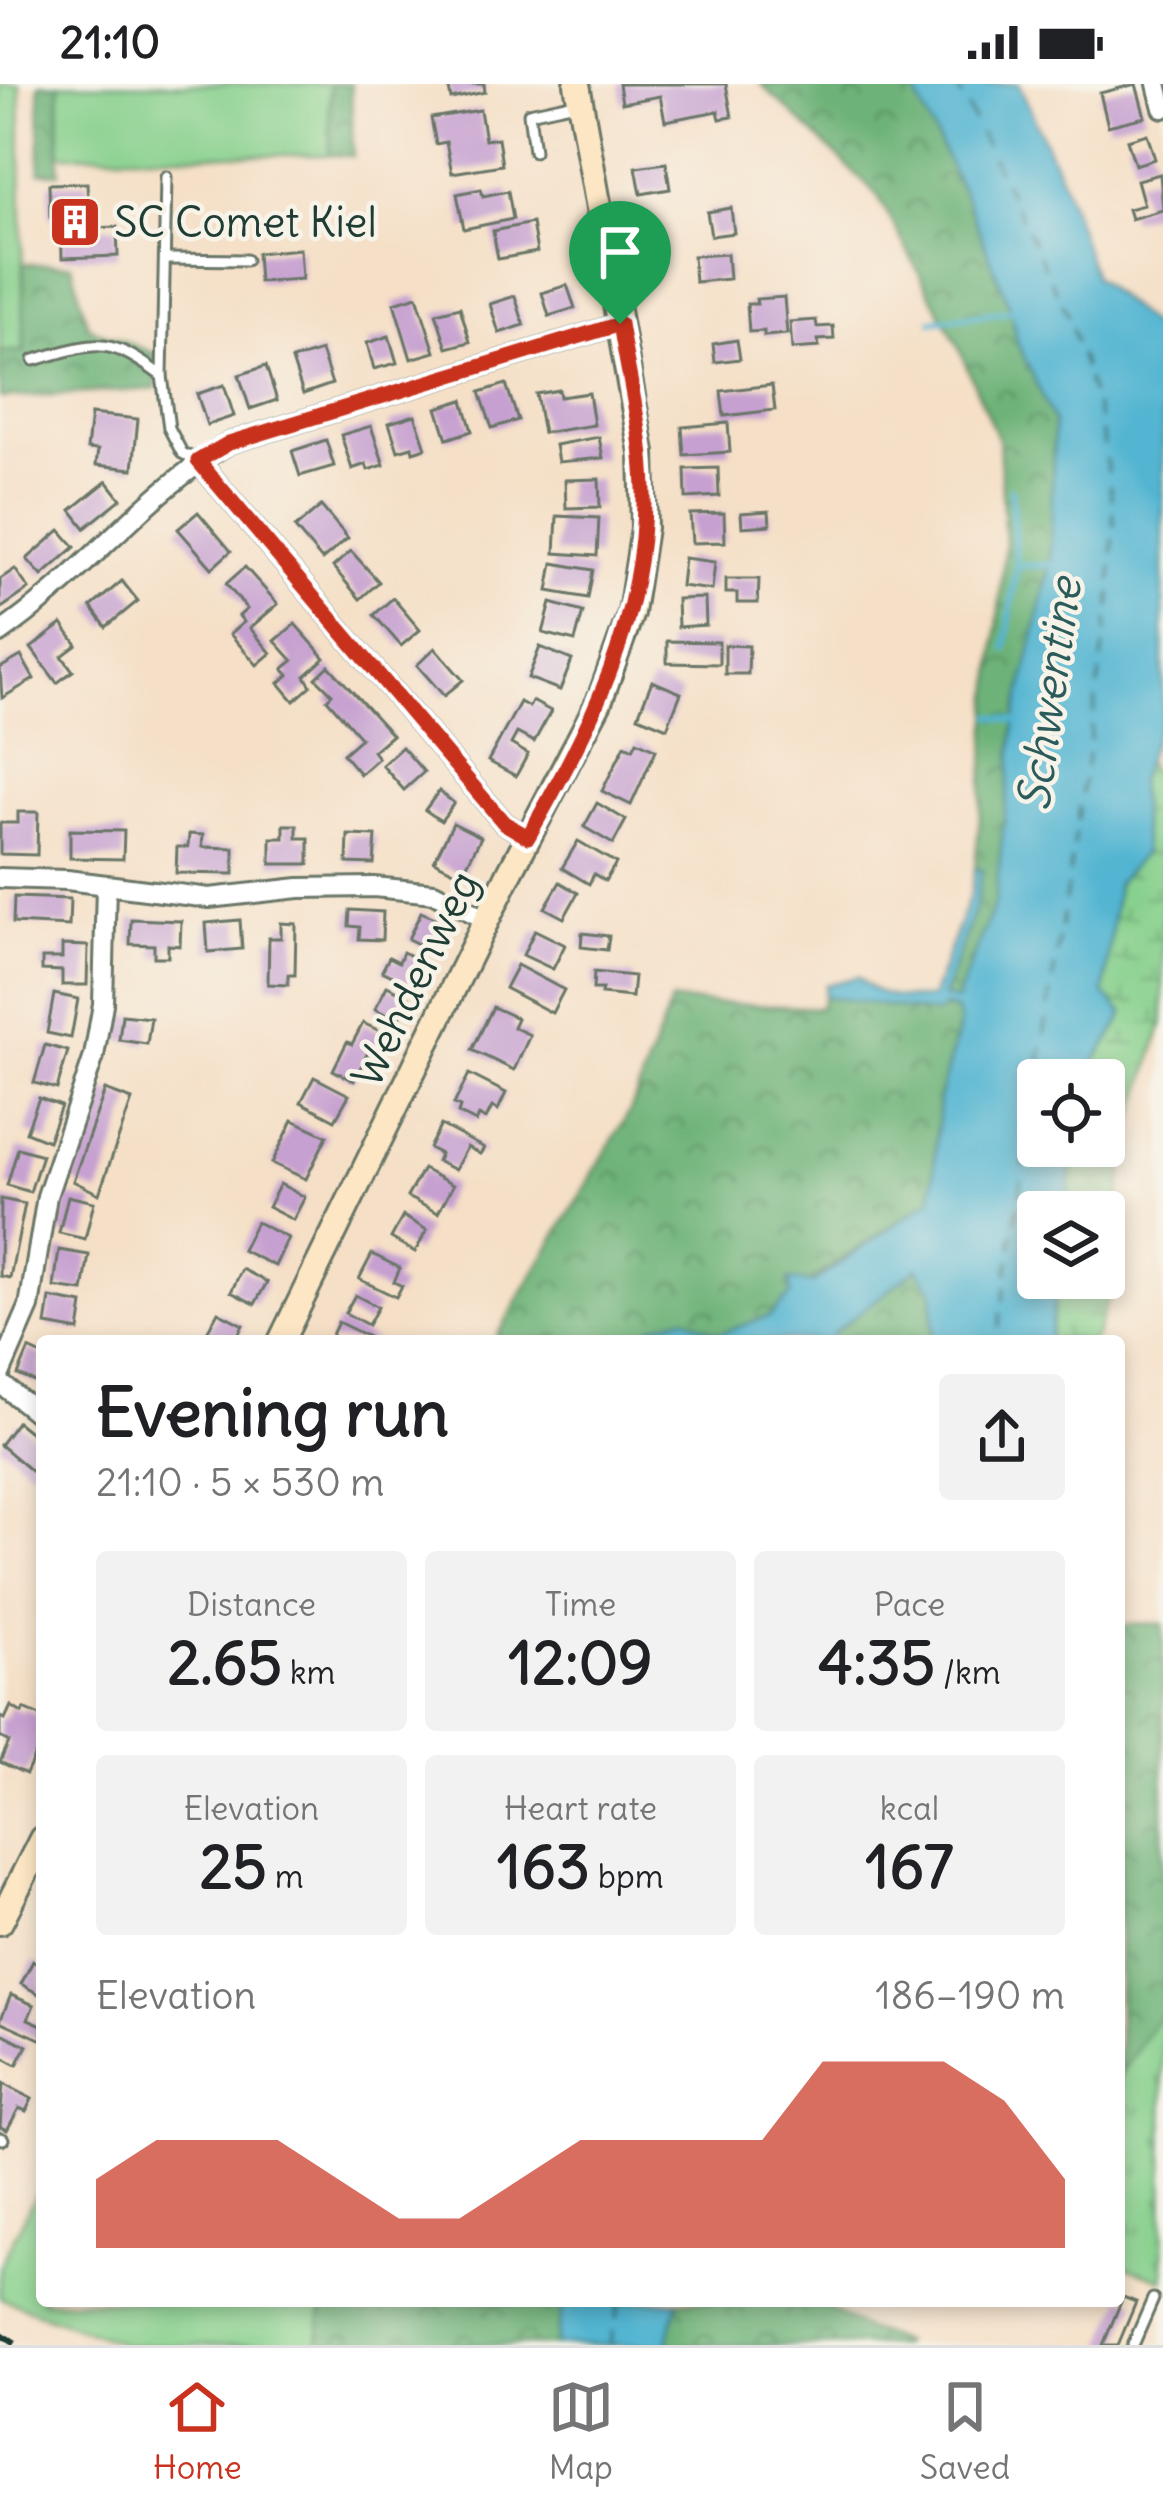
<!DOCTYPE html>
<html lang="en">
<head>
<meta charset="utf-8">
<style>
	:root { --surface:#fff; --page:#f2f2f2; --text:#202124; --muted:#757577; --line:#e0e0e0; --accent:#c8321e }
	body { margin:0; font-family:Delius,sans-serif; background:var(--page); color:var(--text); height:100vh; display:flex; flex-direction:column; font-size:45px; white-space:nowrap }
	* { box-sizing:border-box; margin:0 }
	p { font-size:39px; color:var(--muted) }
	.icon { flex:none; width:66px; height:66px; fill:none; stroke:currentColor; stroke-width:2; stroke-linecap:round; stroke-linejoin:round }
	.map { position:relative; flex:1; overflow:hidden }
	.sheet { position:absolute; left:36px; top:1251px; width:1089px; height:972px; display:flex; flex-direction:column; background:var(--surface); border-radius:12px; box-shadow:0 6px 18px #0003 }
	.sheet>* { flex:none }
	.fabs { position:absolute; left:1017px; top:975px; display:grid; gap:24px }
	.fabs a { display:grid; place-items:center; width:108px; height:108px; border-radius:12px; background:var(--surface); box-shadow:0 6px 18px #0003; font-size:60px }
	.pin { position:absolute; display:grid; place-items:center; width:102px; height:102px; color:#fff; margin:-123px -51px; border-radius:50% 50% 50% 0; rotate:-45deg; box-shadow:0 0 12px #0007 }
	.pin .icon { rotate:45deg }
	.round { display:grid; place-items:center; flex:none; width:126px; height:126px; border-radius:12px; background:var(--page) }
	.head { display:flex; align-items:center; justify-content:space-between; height:204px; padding:0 60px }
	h1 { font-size:66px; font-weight:700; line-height:90px }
	.figures { display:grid; grid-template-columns:repeat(3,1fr); gap:18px; height:204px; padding:12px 60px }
	.figures div { display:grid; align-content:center; border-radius:12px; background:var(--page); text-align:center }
	.figures b { font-size:60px; font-weight:700 }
	.figures small { font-size:33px; font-weight:400 }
	.figures p { font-size:33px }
	.chart { height:336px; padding:24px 60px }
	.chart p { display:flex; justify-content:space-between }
	.chart svg { width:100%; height:216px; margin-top:12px; fill:var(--accent); opacity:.7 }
	.status { display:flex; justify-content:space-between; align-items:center; height:84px; padding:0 60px; background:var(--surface); direction:ltr }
	.status svg { height:33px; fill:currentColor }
	.tabs { display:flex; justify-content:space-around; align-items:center; height:168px; border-top:3px solid var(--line); background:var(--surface); font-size:33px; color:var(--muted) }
	.tabs a { display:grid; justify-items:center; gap:6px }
	.tabs .active { color:var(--accent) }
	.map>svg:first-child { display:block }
	.green { fill:#87d08d; stroke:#538660; stroke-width:3 }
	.forest { fill:url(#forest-crowns); stroke:#467856; stroke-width:3 }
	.wetland { fill:url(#wetland-marsh); stroke:#538660; stroke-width:3 }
	.park { fill:url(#park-tufts); stroke:#538660; stroke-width:3 }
	.water { fill:#53b5d2; stroke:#397983; stroke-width:3 }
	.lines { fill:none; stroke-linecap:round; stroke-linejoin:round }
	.stream { stroke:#53b5d2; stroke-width:6 }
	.ferry { stroke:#2c5b5c; stroke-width:3; stroke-dasharray:15 12; stroke-linecap:butt }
	.building { fill:#c6a0d0 }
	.service-casing { stroke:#6a7667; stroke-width:15 }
	.minor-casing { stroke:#6a7667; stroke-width:24 }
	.secondary-casing { stroke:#6a7667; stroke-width:30 }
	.service { stroke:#fff; stroke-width:9 }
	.minor { stroke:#fff; stroke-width:18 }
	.secondary { stroke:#fce6c4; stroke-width:24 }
	.rail { stroke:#1f3d34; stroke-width:6; stroke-dasharray:18 9; stroke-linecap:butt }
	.route-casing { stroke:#fff; stroke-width:24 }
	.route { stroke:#c8321e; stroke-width:15 }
	.labels { text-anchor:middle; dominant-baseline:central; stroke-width:9; stroke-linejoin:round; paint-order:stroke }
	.poi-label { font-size:42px; fill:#1f3d34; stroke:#f7f3e8; text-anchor:start }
	.street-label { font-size:42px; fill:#1f3d34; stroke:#f7f3e8 }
	.water-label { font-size:45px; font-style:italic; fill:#2c5b5c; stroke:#f7f3e8 }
</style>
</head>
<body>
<div class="status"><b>21:10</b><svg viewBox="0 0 49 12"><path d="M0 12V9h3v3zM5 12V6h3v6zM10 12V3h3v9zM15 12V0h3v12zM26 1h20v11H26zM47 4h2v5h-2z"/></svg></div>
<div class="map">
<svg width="1163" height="2261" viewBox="0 0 1163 2261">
	<defs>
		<pattern id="forest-crowns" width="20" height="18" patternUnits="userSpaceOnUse" patternTransform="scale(3)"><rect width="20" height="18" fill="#6db278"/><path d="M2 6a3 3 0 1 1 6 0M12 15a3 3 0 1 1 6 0" fill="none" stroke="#599263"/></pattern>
		<pattern id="wetland-marsh" width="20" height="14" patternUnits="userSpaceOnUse" patternTransform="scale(3)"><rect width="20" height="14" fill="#87d08d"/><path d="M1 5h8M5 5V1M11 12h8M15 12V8" fill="none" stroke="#6eaa74"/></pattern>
		<pattern id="park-tufts" width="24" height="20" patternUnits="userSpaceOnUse" patternTransform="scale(3)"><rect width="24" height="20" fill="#87d08d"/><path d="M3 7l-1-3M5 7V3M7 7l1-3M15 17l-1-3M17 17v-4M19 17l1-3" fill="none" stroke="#6eaa74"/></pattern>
	</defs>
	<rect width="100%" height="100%" fill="#f7f3e8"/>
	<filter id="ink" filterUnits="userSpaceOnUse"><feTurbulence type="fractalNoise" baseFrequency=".00833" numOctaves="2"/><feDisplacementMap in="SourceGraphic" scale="24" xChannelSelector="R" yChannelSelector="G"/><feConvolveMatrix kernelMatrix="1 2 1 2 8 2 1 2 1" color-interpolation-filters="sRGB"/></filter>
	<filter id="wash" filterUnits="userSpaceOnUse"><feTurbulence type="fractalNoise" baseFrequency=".004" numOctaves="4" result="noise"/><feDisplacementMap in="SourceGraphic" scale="48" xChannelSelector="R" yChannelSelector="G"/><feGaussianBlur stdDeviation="2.7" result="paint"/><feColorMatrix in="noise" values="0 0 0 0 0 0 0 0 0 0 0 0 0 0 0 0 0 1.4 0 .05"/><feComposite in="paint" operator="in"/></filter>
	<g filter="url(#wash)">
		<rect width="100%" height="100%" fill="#f5dfc6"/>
		<g class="green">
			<path d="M0 0H20L24 268H0Z"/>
			<path d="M59 0H330V71H60Z"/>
			<path d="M42 2099V2217H323L318 2261H125L0 2214V2181Z"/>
		</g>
		<g class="forest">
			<path d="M39 0H59V89L40 88Z"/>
			<path d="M330 0H351L353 72 330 71Z"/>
			<path d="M761 0H911L966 115 1011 226 1016 255 1054 338 1050 481 1015 638 995 819 955 918 943 914 976 821 982 787 975 784 1005 460 999 358 957 260 877 110Z"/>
			<path d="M23 180 72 181 88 243 156 270V305L0 314V268L24 267Z"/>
			<path d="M824 912 957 926 960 939 939 1015 932 1114 791 1210 770 1232 718 1250 684 1233 653 1242 634 1257H494L631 1025 671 917 820 924Z"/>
			<path d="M917 1183 933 1206V1257H834L833 1249Z"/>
			<path d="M1163 1540V1927L1119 1993V1541Z"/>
			<path d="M323 2217H559L563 2222 556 2261H318Z"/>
			<path d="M678 2217H817L861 2243 903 2258 901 2261H667Z"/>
		</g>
		<path class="wetland" d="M1145 677 1163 703V938L1126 1060 1110 1207 1094 1257H1049L1058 1194H1104V1128H1067L1074 1062H1104V996H1086C1095 969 1116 954 1123 929L1104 911 1117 799 1144 769 1138 697Z"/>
		<path class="park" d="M1161 1929 1163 1930V2196L1119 2180V1993Z"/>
		<g class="water">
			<path d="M911 0H1019L1065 103 1094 193 1163 252V632L1138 697 1144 769 1117 799 1104 910 1123 929C1116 954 1095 969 1086 996H1038V1062H1074L1067 1128H1038V1194H1058L1049 1257H933V1206L917 1184 833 1249 834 1257H634L653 1242 684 1233 718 1250 770 1232 791 1210 789 1196 813 1199 932 1114 939 1015 960 940 957 927 945 923 937 930 824 912 825 901 858 893C879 915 900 915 931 914L971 809 975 784 982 786 976 821 943 913 956 917 995 819 1015 638 1050 481 1054 338 1016 255 1011 226 966 115Z"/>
			<path d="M563 2217H678L667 2261H556Z"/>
		</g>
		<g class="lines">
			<g class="stream">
				<path d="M932 237 1011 227"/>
				<path d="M1016 482 1050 481"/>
				<path d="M1006 565 1016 482 1011 405"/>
				<path d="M992 632 1015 637"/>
			</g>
			<g class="ferry">
				<path d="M956 0 1067 229 1100 338 1114 431 1111 518 997 1257"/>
				<path d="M610 2261 620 2217"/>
			</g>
		</g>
		<g id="blocks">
			<g class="building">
				<path d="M448 0H484L485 8 451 15Z"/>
				<path d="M619 0H726L732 33 720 35 718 27 665 37 660 12 622 19Z"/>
				<path d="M1136 0 1145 33 1108 42 1100 9Z"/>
				<path d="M480 26 485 56 498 54 502 81 452 89 446 58 436 60 431 34Z"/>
				<path d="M1147 50 1155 75 1135 81 1127 56Z"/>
				<path d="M666 79 670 105 641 110 636 83Z"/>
				<path d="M1160 90 1163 126 1131 135 1128 125 1144 121 1137 96Z"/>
				<path d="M87 99 89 144 117 143 118 172 62 174 61 133H50L49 100Z"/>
				<path d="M481 105 483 112 508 107 513 135 464 145 457 110Z"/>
				<path d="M731 124 734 149 711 152 707 128Z"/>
				<path d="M532 139 537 168 498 175 493 147Z"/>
				<path d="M300 165 302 195 259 198 257 169Z"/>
				<path d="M727 170 729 195 695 198 693 172Z"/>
				<path d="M567 201 575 224 549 232 542 209Z"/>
				<path d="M417 212 435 268 411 275 394 219Z"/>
				<path d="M515 212 524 241 499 249 490 220Z"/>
				<path d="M784 213 787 250 764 252V247L749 248 747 220H757L756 215Z"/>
				<path d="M460 223 470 258 447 264 436 229Z"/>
				<path d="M816 236 817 243 833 242 834 255 818 256 819 263 792 265 790 238Z"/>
				<path d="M389 252 397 279 374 285 367 259Z"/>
				<path d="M737 256 740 275 715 278 713 260Z"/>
				<path d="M321 267 332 300 303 310 292 276Z"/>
				<path d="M266 282 277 316 250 325 239 291Z"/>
				<path d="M506 300 518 336 492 344 480 308Z"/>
				<path d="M224 301 234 332 207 341 197 310Z"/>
				<path d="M772 301 775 326 724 332 721 307Z"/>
				<path d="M559 306 560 313 589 309 594 341 543 349 536 310Z"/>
				<path d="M463 316 472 347 447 355 437 324Z"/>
				<path d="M91 330 138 335 133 385 96 381 98 366 87 365Z"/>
				<path d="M415 331 426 364 413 368 412 363 398 367 389 339Z"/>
				<path d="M728 339 730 368 684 371 682 343Z"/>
				<path d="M371 342 384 381 368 386 366 380 352 385 341 351Z"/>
				<path d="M599 353 603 374 558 378 555 361Z"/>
				<path d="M326 356 334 382 300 392 292 367Z"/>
				<path d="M718 384 719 412 686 414 685 385Z"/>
				<path d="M599 395 600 423 566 424 565 396Z"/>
				<path d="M107 397 121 415 85 444 71 426Z"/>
				<path d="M321 422 348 454 322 476 295 444Z"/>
				<path d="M769 427 770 441 742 443 741 429Z"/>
				<path d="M198 428 231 467 212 484 178 445Z"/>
				<path d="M724 429 725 458 692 459 690 430Z"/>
				<path d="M557 432 599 434 597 472 555 469Z"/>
				<path d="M60 446 75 463 42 492 27 475Z"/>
				<path d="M351 467 379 498 360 515 333 483Z"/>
				<path d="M684 474 715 478 712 506 681 502Z"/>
				<path d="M553 479 593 486 588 514 548 507Z"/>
				<path d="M245 483 278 520 250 544 271 569 257 581 230 550 244 538 239 532 247 525 226 500Z"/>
				<path d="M15 485 29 505 0 525V495Z"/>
				<path d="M726 495H759L758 519H737V509H726Z"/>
				<path d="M122 497 138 517 106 543 91 523Z"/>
				<path d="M393 514 420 546 401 562 374 531Z"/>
				<path d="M705 514 706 541 678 543 677 515Z"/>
				<path d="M551 519 583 528 575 557 543 549Z"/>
				<path d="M62 540 77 561 62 572 73 587 57 599 31 564Z"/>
				<path d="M295 540 325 574 305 592 311 602 294 617 279 599 289 591 283 585 293 577 275 557Z"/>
				<path d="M667 557 719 558V580L667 579Z"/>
				<path d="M725 561 749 562 748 590H725Z"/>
				<path d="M540 563 572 576 560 606 528 594Z"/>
				<path d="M435 564 463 596 444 612 417 581Z"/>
				<path d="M21 572 34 595 2 614 0 584Z"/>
				<path d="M329 582 392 651 373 667 378 674 360 690 343 670 361 654 327 615 332 610 316 594Z"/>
				<path d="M652 597 681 609 667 644 638 632Z"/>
				<path d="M532 617 551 627 534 658 517 649 511 660 528 670 516 692 488 677 520 618 529 623Z"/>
				<path d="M637 657 656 666 631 721 602 707 625 661 633 665Z"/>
				<path d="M402 663 424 688 404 706 382 681Z"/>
				<path d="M439 707 454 719 441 737 425 726Z"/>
				<path d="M597 719 626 736 613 760 584 743Z"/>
				<path d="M18 728H38L37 771 0 770V739H18Z"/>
				<path d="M453 739 481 753 462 791 434 777Z"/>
				<path d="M284 741H297V754H309V780H271V754H284Z"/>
				<path d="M70 746 124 747 123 775 70 774Z"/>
				<path d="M189 750 203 751 202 763 234 764V790L176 789 177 763H188Z"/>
				<path d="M348 751 376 752 374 780 347 779Z"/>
				<path d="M578 757 616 779 605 797 594 790 589 800 562 784Z"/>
				<path d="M560 798 578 809 564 834 545 824Z"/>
				<path d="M14 813 70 815 69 842 13 839Z"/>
				<path d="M350 826 383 828 382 856 359 855 360 843 349 842Z"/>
				<path d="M421 828 443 838 431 866 408 855Z"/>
				<path d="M131 835 181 837 180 862 168 861V873H154V861L130 860Z"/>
				<path d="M240 836 242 865 208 868 206 839Z"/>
				<path d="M281 839 296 840 295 891H288V901L268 900 269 854H281Z"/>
				<path d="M535 846 565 861 553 885 523 871Z"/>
				<path d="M582 849 609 852 607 866 581 863Z"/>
				<path d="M62 861 88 862 87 901H62V887L42 886V874H62Z"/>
				<path d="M403 868 427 880 416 903 382 887 389 873 399 878Z"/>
				<path d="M517 881 564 906 552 929 505 904Z"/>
				<path d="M594 888 634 892 632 913 601 910 602 905H593Z"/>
				<path d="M387 902 409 913 398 936 375 925Z"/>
				<path d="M54 910 78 915 71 954 47 949Z"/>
				<path d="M493 923 517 934 513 943 530 951 514 986 472 966Z"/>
				<path d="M122 931 151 934 147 960 119 956Z"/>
				<path d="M363 939 390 952 379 974 368 968 354 997 333 986 347 958 352 960Z"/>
				<path d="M45 961 68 967 57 1005 34 999Z"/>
				<path d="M469 990 506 1009 498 1026 492 1023 486 1035 479 1032 476 1038 458 1029 460 1023 454 1020Z"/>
				<path d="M314 993 349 1011 335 1036 301 1018Z"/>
				<path d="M105 1006 132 1016 99 1110 73 1097Z"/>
				<path d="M39 1014 61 1022 48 1057 26 1048Z"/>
				<path d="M293 1036 327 1052 306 1095 272 1079Z"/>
				<path d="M441 1041 484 1064 480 1070 467 1063 455 1086 437 1077 440 1070 429 1064Z"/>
				<path d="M18 1064 42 1071 30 1108 7 1101Z"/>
				<path d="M423 1085 453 1101 438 1129 407 1113Z"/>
				<path d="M280 1100 305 1113 293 1136 268 1123Z"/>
				<path d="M68 1112 94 1118 85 1155 59 1149Z"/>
				<path d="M1 1115 25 1120 10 1194 0 1192Z"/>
				<path d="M403 1132 427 1146 415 1168 391 1154Z"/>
				<path d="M256 1138 288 1154 275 1182 242 1166Z"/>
				<path d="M59 1166 89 1171 83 1207 54 1203Z"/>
				<path d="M372 1170 400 1184 394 1198 402 1202 396 1213 359 1195Z"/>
				<path d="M242 1185 267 1198 255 1220 231 1208Z"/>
				<path d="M355 1211 378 1223 368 1241 345 1229Z"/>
				<path d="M50 1214 83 1220 79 1247 46 1241Z"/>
				<path d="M218 1228 243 1241 235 1257H220L206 1250Z"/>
				<path d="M338 1238 377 1257H329Z"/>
				<path d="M29 1265 42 1271 39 1300 18 1291Z"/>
				<path d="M17 1338 42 1358V1373L31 1387 0 1361Z"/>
				<path d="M11 1622 22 1629 24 1625 42 1633V1655L26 1690 0 1678 9 1658 0 1653V1633L5 1635Z"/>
				<path d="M33 1877 42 1882V1912L21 1900Z"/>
				<path d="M11 1911 34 1921 28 1935 42 1941V1956L0 1937Z"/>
				<path d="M0 1948 27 1962 17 1981 0 1972Z"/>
				<path d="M3 2000 32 2015 26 2027 19 2024 7 2046 0 2043Z"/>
				<path d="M1123 2213 1136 2218 1118 2261H1103Z"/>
			</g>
		</g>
	</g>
	<g filter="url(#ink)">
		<use href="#blocks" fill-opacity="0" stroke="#6a7667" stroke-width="3"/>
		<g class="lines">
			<g class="service-casing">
				<g id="service">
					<path d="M534 67 529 29 580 18"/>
					<path d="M166 93 162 292 169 344 182 369 198 377"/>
					<path d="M166 175 246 176"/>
					<path d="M34 276C98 258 106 251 162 292"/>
					<path d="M0 2054 3 2055"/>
					<path d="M1133 2261 1153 2215"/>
				</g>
			</g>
			<g class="minor-casing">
				<g id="minor">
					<path d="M1157 0 1163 24"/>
					<path d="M198 377 504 739 528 753"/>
					<path d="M0 549C82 493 144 410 229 359L620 240"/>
					<path d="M0 794 67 796 209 814 299 804 374 803 434 809 487 836"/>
					<path d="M0 1290 29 1223 47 1112 94 972 103 920 106 801"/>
					<path d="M0 1299 42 1333"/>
				</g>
			</g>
			<g class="secondary-casing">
				<g id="secondary">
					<path d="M281 1257 510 788 599 618 631 529 644 444 642 368 577 0"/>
					<path d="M0 1838 42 1755"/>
				</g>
			</g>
			<use href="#service" class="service"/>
			<use href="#minor" class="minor"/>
			<use href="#secondary" class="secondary"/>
			<path class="rail" d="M0 2249 19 2261"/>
		</g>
	</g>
	<g class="lines" filter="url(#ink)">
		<g class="route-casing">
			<path id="route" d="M620 240C629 295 643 350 644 406 646 535 590 644 528 753L504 739 198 377 229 359Z"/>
		</g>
		<use href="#route" class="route"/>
	</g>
	<defs>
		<g id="building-square" transform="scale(2.7)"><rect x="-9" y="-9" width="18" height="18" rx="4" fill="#c8321e" stroke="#f7f3e8"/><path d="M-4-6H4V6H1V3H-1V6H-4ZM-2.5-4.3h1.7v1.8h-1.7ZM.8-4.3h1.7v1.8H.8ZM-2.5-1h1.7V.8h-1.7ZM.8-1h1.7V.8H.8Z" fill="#fff"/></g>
	</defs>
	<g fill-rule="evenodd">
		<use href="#building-square" x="75" y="138"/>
	</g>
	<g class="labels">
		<g class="poi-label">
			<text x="114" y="138">SC Comet Kiel</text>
		</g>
		<g class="street-label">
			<text transform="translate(415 895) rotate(-64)">Wehdenweg</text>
		</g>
		<g class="water-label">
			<text transform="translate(1049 610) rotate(-82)">Schwentine</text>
		</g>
	</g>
</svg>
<div class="fabs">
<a><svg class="icon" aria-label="locate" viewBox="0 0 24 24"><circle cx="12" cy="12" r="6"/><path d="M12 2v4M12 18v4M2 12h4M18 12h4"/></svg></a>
<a><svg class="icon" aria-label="layers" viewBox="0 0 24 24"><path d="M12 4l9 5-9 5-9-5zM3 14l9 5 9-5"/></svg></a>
</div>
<div class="pin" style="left:620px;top:240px;background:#1e9e55"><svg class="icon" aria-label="arrive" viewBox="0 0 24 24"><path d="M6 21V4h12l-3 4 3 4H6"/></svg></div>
<section class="sheet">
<div class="head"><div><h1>Evening run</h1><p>21:10 · 5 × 530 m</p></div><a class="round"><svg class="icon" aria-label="share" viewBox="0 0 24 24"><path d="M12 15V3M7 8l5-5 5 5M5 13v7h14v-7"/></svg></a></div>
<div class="figures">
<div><p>Distance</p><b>2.65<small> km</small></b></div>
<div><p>Time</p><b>12:09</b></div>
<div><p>Pace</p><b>4:35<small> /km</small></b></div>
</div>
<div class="figures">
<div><p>Elevation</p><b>25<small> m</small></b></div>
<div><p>Heart rate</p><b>163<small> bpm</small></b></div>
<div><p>kcal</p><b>167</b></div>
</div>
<div class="chart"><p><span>Elevation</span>186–190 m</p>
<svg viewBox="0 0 160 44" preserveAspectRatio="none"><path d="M0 44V30L10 22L20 22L30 22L40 30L50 38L60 38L70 30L80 22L90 22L100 22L110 22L120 6L130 6L140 6L150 14L160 30V44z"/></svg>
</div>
</section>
</div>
<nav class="tabs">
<a class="active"><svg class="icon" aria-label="home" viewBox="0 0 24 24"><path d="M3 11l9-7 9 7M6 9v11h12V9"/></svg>Home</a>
<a><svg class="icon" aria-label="map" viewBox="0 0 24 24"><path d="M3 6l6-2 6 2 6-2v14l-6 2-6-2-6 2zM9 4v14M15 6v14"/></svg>Map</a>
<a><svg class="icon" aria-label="saved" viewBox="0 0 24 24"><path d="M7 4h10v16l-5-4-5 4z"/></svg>Saved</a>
</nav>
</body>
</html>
